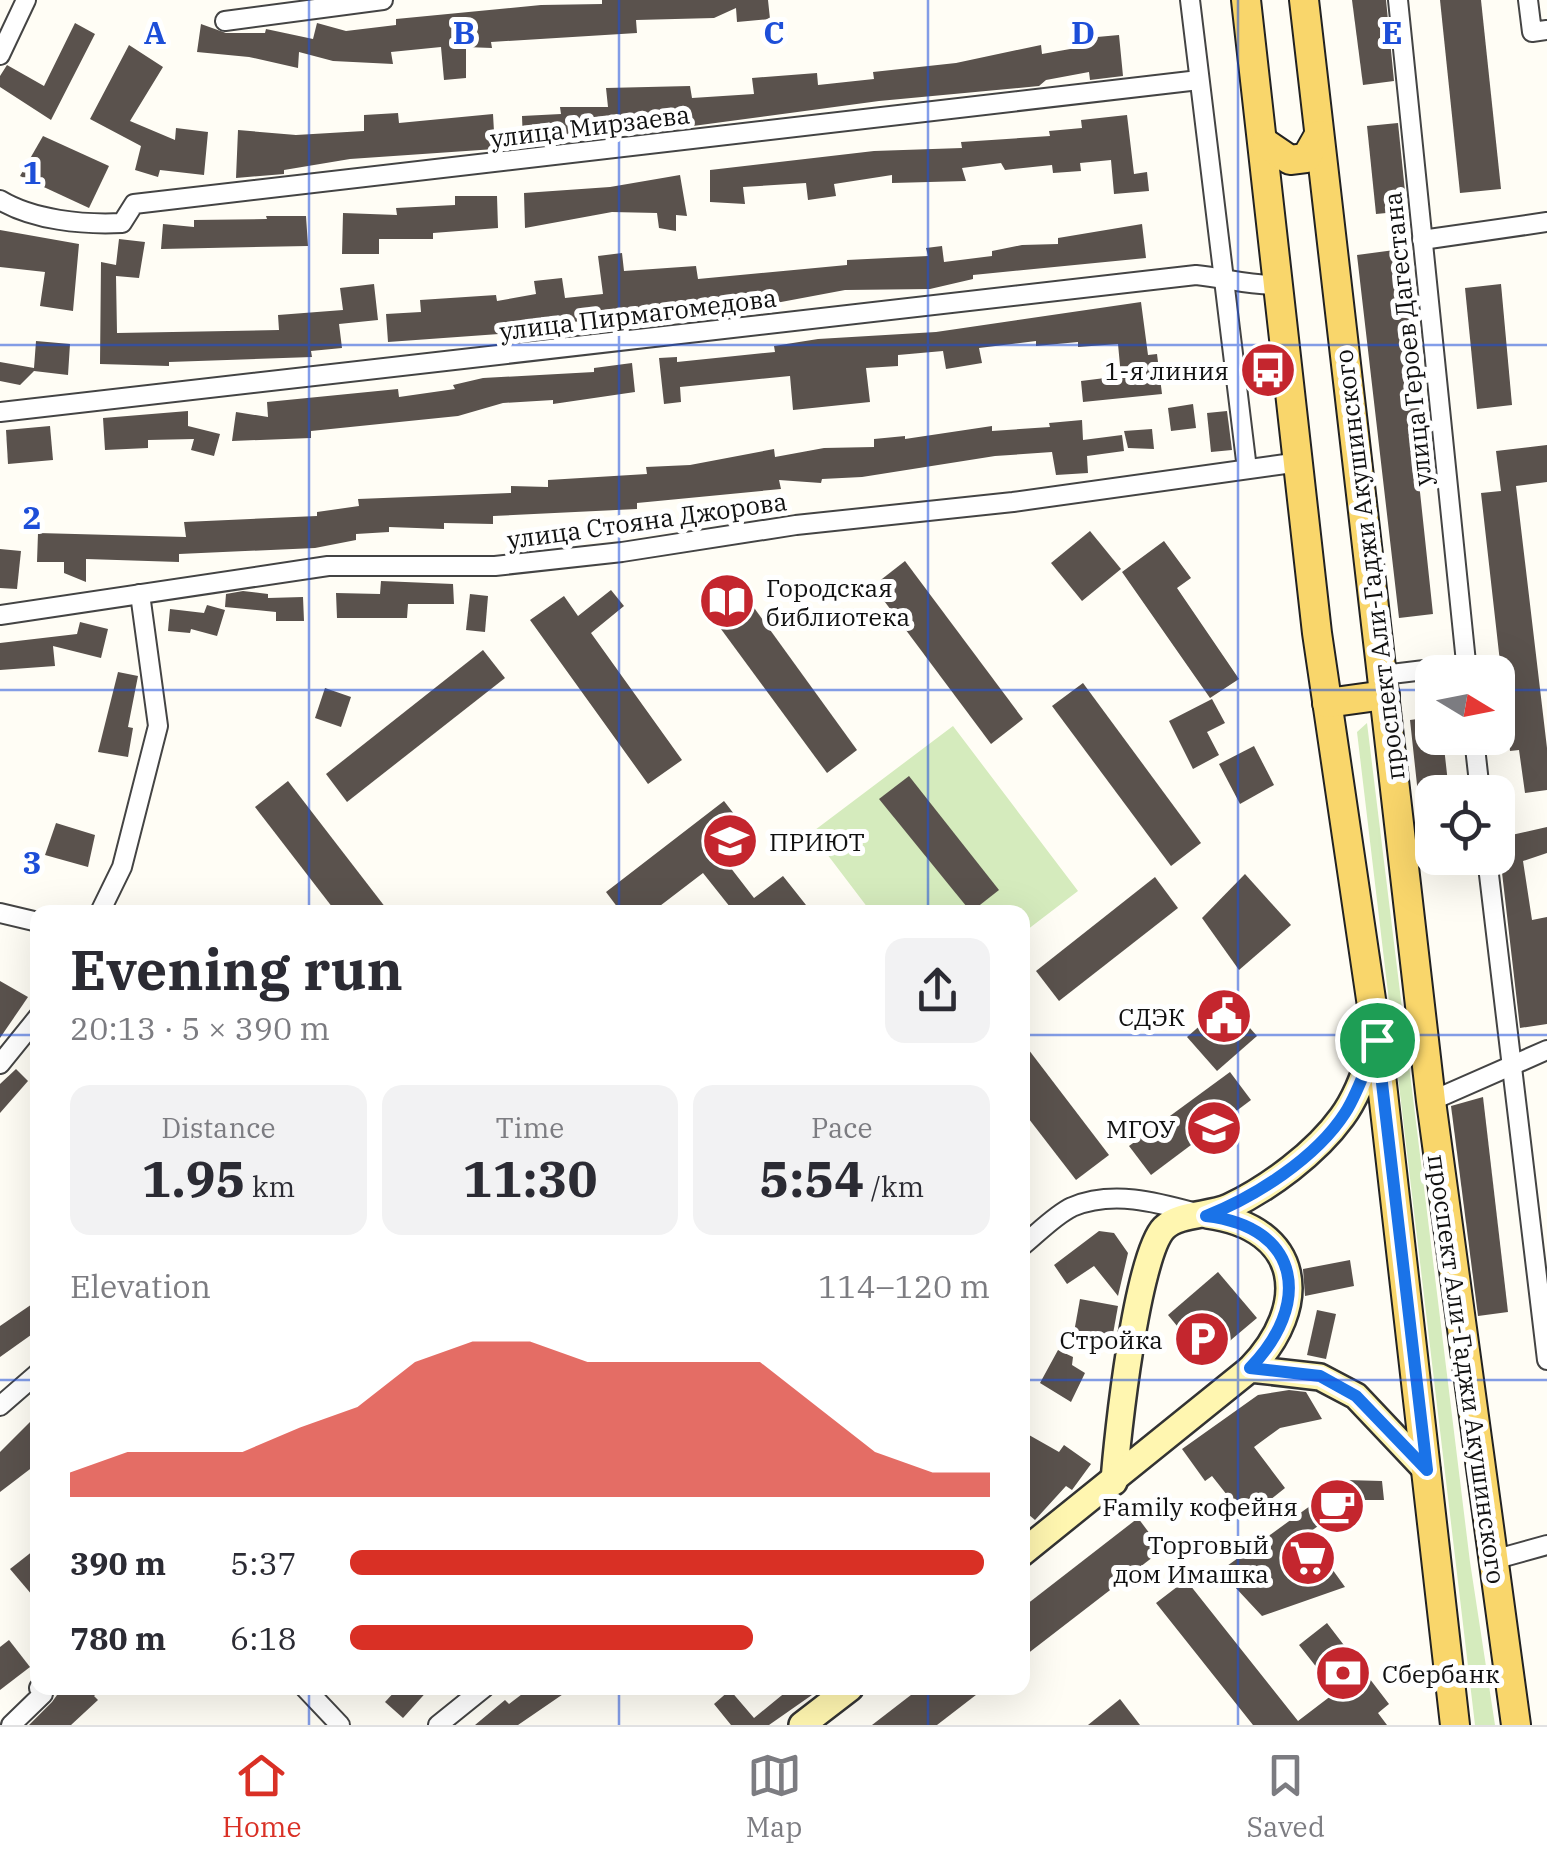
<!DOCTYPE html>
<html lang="en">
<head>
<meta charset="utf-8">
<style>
	:root { --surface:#fff; --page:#f2f2f3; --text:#2b2b33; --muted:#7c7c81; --line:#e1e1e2; --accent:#d93025 }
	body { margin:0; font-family:"IBM Plex Serif",serif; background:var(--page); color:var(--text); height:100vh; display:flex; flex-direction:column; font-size:38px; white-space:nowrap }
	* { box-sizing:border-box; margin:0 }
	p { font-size:32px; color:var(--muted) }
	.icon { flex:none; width:55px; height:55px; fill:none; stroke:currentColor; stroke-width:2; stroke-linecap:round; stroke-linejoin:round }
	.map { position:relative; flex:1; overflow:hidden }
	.sheet { position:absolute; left:30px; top:905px; width:1000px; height:790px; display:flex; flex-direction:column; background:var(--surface); border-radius:20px; box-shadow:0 10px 40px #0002 }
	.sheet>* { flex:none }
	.needle { width:65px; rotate:100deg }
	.buttons { position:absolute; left:1415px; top:655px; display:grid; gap:20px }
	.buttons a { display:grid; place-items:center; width:100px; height:100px; border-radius:20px; background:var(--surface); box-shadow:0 10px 40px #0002; font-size:50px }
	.pin { position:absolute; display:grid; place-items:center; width:85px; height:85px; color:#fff; margin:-42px; border:5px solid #fff; border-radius:50%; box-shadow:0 2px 10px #0007 }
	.round { display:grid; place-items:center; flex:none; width:105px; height:105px; border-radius:20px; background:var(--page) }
	.summary { display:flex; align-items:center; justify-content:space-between; height:170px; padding:0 40px }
	h1 { font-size:55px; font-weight:800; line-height:75px }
	.metrics { display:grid; grid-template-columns:repeat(3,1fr); gap:15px; height:170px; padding:10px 40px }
	.metrics div { display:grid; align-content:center; border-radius:20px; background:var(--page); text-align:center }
	.metrics b { font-size:50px; font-weight:800 }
	.metrics small { font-size:28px; font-weight:400 }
	.metrics p { font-size:28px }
	.chart { height:280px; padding:20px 40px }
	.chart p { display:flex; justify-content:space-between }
	.chart svg { width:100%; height:180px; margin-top:10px; fill:var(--accent); opacity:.7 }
	ul { padding:0 40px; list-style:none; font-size:32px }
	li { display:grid; grid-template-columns:160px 120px 1fr; align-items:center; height:75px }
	li i { height:25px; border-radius:12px; background:var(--accent) }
	.tabs { display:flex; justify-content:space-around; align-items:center; height:140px; border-top:2px solid var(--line); background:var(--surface); font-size:28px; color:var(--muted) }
	.tabs a { display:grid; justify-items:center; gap:5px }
	.tabs .on { color:var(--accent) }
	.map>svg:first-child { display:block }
	.green { fill:#d5ebbd }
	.building { fill:#5a524d }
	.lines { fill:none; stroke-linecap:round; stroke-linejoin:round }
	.street-casing { stroke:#444; stroke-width:22 }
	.secondary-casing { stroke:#333; stroke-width:30 }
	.primary-casing { stroke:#222; stroke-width:32 }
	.street { stroke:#fff; stroke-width:18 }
	.secondary { stroke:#fff6b0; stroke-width:25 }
	.primary { stroke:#f9d66b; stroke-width:28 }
	.route-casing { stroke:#fff; stroke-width:20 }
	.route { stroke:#1a73e8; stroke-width:12 }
	.grid { fill:none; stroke:#1d4ed8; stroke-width:2.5; stroke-opacity:0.55 }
	.labels { text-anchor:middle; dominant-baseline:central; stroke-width:10; stroke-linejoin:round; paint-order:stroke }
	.street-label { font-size:25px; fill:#111; stroke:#fff }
	.poi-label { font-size:25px; fill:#111; stroke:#fff; text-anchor:end }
	.grid-label { font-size:32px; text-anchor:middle; font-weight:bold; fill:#1d4ed8; stroke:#fff; stroke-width:10; stroke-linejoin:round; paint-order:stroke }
</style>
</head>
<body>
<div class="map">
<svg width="1547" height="1725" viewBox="0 0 1547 1725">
	<rect width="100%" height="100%" fill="#fffdf5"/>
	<g class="green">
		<path d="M1367 723 1470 1562 1495 1725H1475L1357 732Z"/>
		<path d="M953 726 1078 891 1023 933 1022 912H871L811 833Z"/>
	</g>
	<g class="building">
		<path d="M602 0H768L770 19 737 22 736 8 714 18 636 20 637 33 491 42 492 48 466 47V78L444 80 441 47 391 52 393 64 333 61 299 52 298 68 249 57 197 52 201 24 226 33H265L266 29 313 39 317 23 346 31 396 25V19L541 5 602 4Z"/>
		<path d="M1352 0H1386L1394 81 1363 85Z"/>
		<path d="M1440 0H1481L1501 189 1460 193Z"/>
		<path d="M75 23 95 34 51 120 0 87V76L7 65 44 86Z"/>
		<path d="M1119 35 1123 76 1090 80 1089 72 1046 80 1039 86 879 101 678 128 647 126 600 132V137L523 144 522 116 561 114 560 107H608L606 88 690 86 692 98 754 94 752 78 817 73 818 85 874 79 873 72 956 63 1041 45 1042 54 1087 46 1086 38Z"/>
		<path d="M129 45 163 67 130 121 175 140 176 128 208 132 204 175 160 170 158 177 135 170 141 146 90 119Z"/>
		<path d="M398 113 399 123 493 114 495 149 350 159 284 170V174L236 178 238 130 296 135 364 131V115Z"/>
		<path d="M1127 115 1134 174 1147 172 1149 191 1114 194 1111 160 1080 163 1081 171 1053 173 1052 165 1005 170 1001 163 962 168 966 181 892 183V175L834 184 836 196 808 200 806 183 743 187 745 204 710 202V170L874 151 962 148 961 142 1050 136 1049 131 1082 128 1081 120Z"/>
		<path d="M1398 123 1407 211 1376 214 1367 126Z"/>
		<path d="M43 136 109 166 89 208 20 176Z"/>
		<path d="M680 175 687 216 676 215V231L659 228 657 213 612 212 525 228 524 193 610 187Z"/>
		<path d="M455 196H497L498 228 433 233V239H379V254H342L343 213 397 215 396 208 455 205Z"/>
		<path d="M266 216H306L308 246 161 249 163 224 194 227V220L267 219Z"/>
		<path d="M1142 224 1146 258 973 275V279L930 289 845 290 765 305 723 304 606 320 533 324 499 334 388 342 386 314 421 312 420 300 496 295 497 301 536 294 534 281 562 278 565 298 603 294 598 256 622 253 624 271 696 266 698 279 847 265V260L928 256 926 248 942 246 944 262 992 256V251L1022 245 1058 244V238Z"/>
		<path d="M0 230 79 244 73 311 40 306 45 272 0 267Z"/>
		<path d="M119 239 145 242 139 278 116 276 117 333 279 330 278 315 343 310 340 288 374 284 378 320 339 324 342 348 311 351 312 357 169 362V366L100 364 101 262 116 265Z"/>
		<path d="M1402 249 1427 463 1417 464 1433 614 1399 618 1357 255Z"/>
		<path d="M1501 284 1512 405 1477 409 1465 288Z"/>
		<path d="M1141 302 1148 355 1157 354 1162 394 1083 402 1081 381 1121 376 1118 344 1078 347V342L1036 346V341L979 348 982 363 946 369 943 351 898 355V366L866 368 870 402 793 410 790 376 680 387 681 402 664 404 659 358 677 357V362L775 352 774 346 818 339 936 332Z"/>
		<path d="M36 341 70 344 68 375 34 371 20 385 0 381V362L34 368Z"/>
		<path d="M632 363 635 392 553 404V400L503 403 458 416 311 431V438L232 441 236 412 268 417 267 402 398 389 399 397 455 389 453 385 483 378 594 372V368Z"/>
		<path d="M1193 404 1196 428 1171 431 1168 408Z"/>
		<path d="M188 411V426L220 434 214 456 191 450 194 439 148 440V448L105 450 103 418Z"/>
		<path d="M1227 411 1232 450 1211 452 1207 413Z"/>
		<path d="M1082 420 1083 440 1122 435 1124 451 1087 456 1088 473 1056 475 1052 452 995 456 862 477 822 479 821 483 779 480 781 489 637 503V509L493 516V524L444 523V529L389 527V532L356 534V540L315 548 179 554V562L86 559V582L64 573V562H37L38 533 186 537 184 522 317 516V512L359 506 358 499 511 493V486L548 487V480L647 474 646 467 690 465 774 449 775 457 824 448 874 447V439L905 436V439L992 426V431L1050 427 1049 423Z"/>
		<path d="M50 426 53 460 8 464 6 430Z"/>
		<path d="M1152 429 1154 449 1128 448 1124 431Z"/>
		<path d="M1547 445V482L1516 486 1547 748V790L1525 793 1519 750 1510 751 1481 493 1501 491 1496 451Z"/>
		<path d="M1090 531 1121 569 1082 601 1051 563Z"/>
		<path d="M1164 541 1191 578 1177 588 1239 679 1210 698 1122 572Z"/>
		<path d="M0 549 21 551 17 589 0 588Z"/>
		<path d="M905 561 1023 719 991 744 873 586Z"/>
		<path d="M381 581 453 584 454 604H408L407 618H337L336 593 380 594Z"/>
		<path d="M739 587 857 750 827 773 707 610Z"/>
		<path d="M611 590 624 606 591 633 682 760 648 784 530 620 564 596 578 616Z"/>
		<path d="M243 591 268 594V598L303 597 304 621H276V612L225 607 226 594Z"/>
		<path d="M470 594 488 596 485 632 466 630Z"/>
		<path d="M207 605 225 610 217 636 191 629 190 633 168 631 170 609 204 613Z"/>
		<path d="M80 622 108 629 101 658 53 646 55 666 0 670V643L77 634Z"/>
		<path d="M483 650 505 678 347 802 326 774Z"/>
		<path d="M118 672 138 676 128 727 133 728 128 757 98 752Z"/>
		<path d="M1083 683 1201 843 1171 866 1052 706Z"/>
		<path d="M325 688 351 697 341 727 315 718Z"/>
		<path d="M1212 699 1225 723 1207 732 1219 755 1193 769 1169 721Z"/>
		<path d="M1432 717V738H1443L1449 792H1432V831H1422L1410 720Z"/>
		<path d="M1254 746 1274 785 1240 804 1219 764Z"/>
		<path d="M909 776 999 890 971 912 879 799Z"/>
		<path d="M288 781 389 912H336L255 807Z"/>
		<path d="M724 801 748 832 720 854 754 898 783 876 806 905 796 912H734L703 873 652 912H621L606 892Z"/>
		<path d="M56 823 95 835 88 867 45 855Z"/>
		<path d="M1547 827V853L1523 861 1532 920 1547 917V1024L1520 1028 1498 838Z"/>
		<path d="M1245 874 1291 925 1239 970 1202 918Z"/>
		<path d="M1155 877 1178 908 1059 1001 1036 971Z"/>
		<path d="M0 981 28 997 0 1038Z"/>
		<path d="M1227 1002 1257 1036 1217 1071 1187 1037Z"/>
		<path d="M1022 1041 1109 1155 1076 1180 1022 1110Z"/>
		<path d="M16 1069 28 1081 0 1113V1084Z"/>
		<path d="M1230 1072 1251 1100 1151 1175 1129 1146Z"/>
		<path d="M1483 1097 1508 1312 1478 1316 1451 1106Z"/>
		<path d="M1099 1231 1114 1233 1128 1253 1118 1296 1094 1266 1067 1284 1054 1265Z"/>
		<path d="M1350 1260 1354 1286 1305 1296 1303 1269Z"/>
		<path d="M1218 1272 1257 1318 1206 1361 1168 1315Z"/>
		<path d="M1080 1299 1118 1306 1111 1345 1073 1338Z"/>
		<path d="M38 1300V1330L0 1357V1326Z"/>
		<path d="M1317 1310 1336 1314 1326 1359 1307 1355Z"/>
		<path d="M1058 1350 1073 1357 1072 1365 1085 1373 1071 1402 1040 1383Z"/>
		<path d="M1289 1390 1306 1392 1322 1419 1280 1428 1254 1447 1285 1488 1246 1519 1212 1476 1205 1481 1182 1449 1258 1395Z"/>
		<path d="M38 1414V1463L0 1492V1452Z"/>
		<path d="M1029 1435 1059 1452 1064 1445 1091 1464 1072 1490 1066 1486 1035 1520 1022 1509V1494L1030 1486 1022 1479V1443Z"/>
		<path d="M1346 1480 1382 1481 1384 1500H1354L1307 1534 1345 1587 1262 1616 1220 1571Z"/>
		<path d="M1138 1518 1162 1550 1022 1658V1608Z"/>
		<path d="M38 1547V1602L10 1569Z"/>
		<path d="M1186 1580 1298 1721 1336 1692 1299 1645 1327 1623 1389 1704 1378 1713 1387 1725H1253L1156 1603Z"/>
		<path d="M9 1640 30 1667 0 1690V1647Z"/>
		<path d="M54 1688H103L94 1696 98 1700 71 1725H29L52 1702 57 1695Z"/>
		<path d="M398 1688H430L403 1718 385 1702Z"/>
		<path d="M530 1688H572L518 1725H475L505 1700 509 1704Z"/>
		<path d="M784 1688H822L769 1725H731L714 1704 730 1690 754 1718 787 1691Z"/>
		<path d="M920 1688H985L937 1725H872Z"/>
		<path d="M1120 1699 1140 1725H1088Z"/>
	</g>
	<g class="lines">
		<g class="street-casing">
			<g id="street">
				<path d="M1190 0 1247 469"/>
				<path d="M1398 0 1467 672"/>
				<path d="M1528 0 1532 32 1547 30"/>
				<path d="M225 21 383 0"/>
				<path d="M0 55 26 0"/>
				<path d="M0 200C33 220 83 225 122 223L134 204 1199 80"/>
				<path d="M1422 240 1547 222"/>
				<path d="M0 412 1196 275C1226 278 1250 286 1280 285"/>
				<path d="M0 615 328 566H495L622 552 796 525 1013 502 1300 462"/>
				<path d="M1383 675 1466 665"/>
				<path d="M1474 738 1480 792"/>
				<path d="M1487 858 1547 1360"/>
				<path d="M100 912 122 867 158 726 140 594"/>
				<path d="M0 913 38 922"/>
				<path d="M0 1064 38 1017"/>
				<path d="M1431 1101 1547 1050"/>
				<path d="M1022 1246C1037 1234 1055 1215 1072 1207 1112 1190 1156 1202 1196 1213"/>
				<path d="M0 1406 38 1373"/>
				<path d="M1493 1560 1547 1545"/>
				<path d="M305 1688 340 1725"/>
				<path d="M11 1725 43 1694 39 1688"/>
				<path d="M438 1725 484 1688"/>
			</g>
		</g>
		<g class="secondary-casing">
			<g id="secondary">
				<path d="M1207 1215C1303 1228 1311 1306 1250 1369"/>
				<path d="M1114 1482C1117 1437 1137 1255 1164 1228 1179 1213 1209 1216 1229 1207 1269 1188 1316 1153 1342 1117 1359 1094 1367 1065 1377 1040"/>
				<path d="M1022 1553 1250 1369 1320 1377 1356 1396 1427 1471"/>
				<path d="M802 1725 850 1688"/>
			</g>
		</g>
		<g class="primary-casing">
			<g id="primary">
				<path d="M1246 0 1317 633 1377 1040 1455 1725"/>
				<path d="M1304 0 1431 1101 1516 1725"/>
				<path d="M1265 143 1290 160 1306 158 1319 135"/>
				<path d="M1327 703 1385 695"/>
			</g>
		</g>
		<use href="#street" class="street"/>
		<use href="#secondary" class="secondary"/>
		<use href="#primary" class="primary"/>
	</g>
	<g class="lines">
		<g class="route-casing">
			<path id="route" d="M1377 1040 1427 1470 1356 1396 1320 1376 1250 1368C1311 1306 1303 1227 1206 1216 1255 1197 1316 1158 1345 1113 1359 1091 1367 1064 1377 1040Z"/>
		</g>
		<use href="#route" class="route"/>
	</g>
	<path class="grid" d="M309 0V912M619 0V912M928 0V912M1238 0V1725M0 345H1547M0 690H1432M1498 690H1547M0 1035H38M1022 1035H1547M0 1380H38M1022 1380H1547M309 1688V1725M619 1688V1725M928 1688V1725"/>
	<defs>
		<g id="bus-disc" transform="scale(2.875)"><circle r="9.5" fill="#c4262e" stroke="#fff"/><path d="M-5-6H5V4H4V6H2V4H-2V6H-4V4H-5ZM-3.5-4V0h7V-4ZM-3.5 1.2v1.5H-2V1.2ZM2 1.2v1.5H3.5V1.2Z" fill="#fff"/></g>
		<g id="library-disc" transform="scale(2.875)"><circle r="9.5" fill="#c4262e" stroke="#fff"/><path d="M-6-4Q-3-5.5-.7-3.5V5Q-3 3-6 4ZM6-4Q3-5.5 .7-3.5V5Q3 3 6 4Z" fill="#fff"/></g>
		<g id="school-disc" transform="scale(2.875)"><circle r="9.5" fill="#c4262e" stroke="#fff"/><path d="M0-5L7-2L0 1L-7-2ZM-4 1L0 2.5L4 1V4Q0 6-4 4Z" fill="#fff"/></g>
		<g id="civic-disc" transform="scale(2.875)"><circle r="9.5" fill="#c4262e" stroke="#fff"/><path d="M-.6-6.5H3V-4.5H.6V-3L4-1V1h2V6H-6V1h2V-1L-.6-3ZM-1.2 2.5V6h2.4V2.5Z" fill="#fff"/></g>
		<g id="university-disc" transform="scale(2.875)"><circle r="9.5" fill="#c4262e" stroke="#fff"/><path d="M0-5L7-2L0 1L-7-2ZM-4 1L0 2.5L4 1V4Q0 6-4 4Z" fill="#fff"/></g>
		<g id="parking-disc" transform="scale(2.875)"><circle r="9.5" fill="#c4262e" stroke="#fff"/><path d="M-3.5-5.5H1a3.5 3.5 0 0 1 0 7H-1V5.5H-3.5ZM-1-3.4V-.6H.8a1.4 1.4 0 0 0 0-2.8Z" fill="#fff"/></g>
		<g id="cafe-disc" transform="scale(2.875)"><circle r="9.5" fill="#c4262e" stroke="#fff"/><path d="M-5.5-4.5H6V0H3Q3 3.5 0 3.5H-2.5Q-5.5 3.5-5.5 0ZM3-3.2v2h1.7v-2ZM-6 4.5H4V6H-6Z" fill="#fff"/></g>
		<g id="supermarket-disc" transform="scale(2.875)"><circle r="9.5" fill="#c4262e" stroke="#fff"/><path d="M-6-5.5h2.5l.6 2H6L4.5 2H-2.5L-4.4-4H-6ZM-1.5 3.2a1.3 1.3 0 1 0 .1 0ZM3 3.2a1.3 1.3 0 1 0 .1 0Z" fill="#fff"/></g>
		<g id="bank-disc" transform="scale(2.875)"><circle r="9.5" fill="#c4262e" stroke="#fff"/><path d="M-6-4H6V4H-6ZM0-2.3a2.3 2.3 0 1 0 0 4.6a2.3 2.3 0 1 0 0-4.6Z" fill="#fff"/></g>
	</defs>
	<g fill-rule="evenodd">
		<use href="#bus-disc" x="1268" y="370"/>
		<use href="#library-disc" x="727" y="601"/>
		<use href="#school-disc" x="730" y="841"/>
		<use href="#civic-disc" x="1224" y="1016"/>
		<use href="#university-disc" x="1214" y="1128"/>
		<use href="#parking-disc" x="1202" y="1339"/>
		<use href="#cafe-disc" x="1337" y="1506"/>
		<use href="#supermarket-disc" x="1308" y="1558"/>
		<use href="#bank-disc" x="1343" y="1673"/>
	</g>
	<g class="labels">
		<g class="street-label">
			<text transform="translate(590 126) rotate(-7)">улица Мирзаева</text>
			<text transform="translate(638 314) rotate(-7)">улица Пирмагомедова</text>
			<text transform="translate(1407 339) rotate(-96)">улица Героев Дагестана</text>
			<text transform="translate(647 520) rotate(-8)">улица Стояна Джорова</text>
			<text transform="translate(1369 565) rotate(-97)">проспект Али-Гаджи Акушинского</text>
			<text transform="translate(1467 1369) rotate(82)">проспект Али-Гаджи Акушинского</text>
		</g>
		<g class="poi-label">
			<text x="1229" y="370">1-я линия</text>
			<text x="766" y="587" text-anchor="start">Городская<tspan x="766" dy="29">библиотека</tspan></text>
			<text x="769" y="841" text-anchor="start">ПРИЮТ</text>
			<text x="1185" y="1016">СДЭК</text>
			<text x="1175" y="1128">МГОУ</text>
			<text x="1163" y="1339">Стройка</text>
			<text x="1298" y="1506">Family кофейня</text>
			<text x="1269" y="1544">Торговый<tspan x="1269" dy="29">дом Имашка</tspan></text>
			<text x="1382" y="1673" text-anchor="start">Сбербанк</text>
		</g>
	</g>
	<g class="grid-label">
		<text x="155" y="44">A</text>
		<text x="464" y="44">B</text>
		<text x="774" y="44">C</text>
		<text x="1083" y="44">D</text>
		<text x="1392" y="44">E</text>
		<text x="32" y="184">1</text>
		<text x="32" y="529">2</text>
		<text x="32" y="874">3</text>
	</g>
</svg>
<div class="buttons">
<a><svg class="needle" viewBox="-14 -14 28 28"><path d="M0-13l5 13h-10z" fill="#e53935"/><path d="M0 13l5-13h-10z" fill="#7c7c81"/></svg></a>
<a><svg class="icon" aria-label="locate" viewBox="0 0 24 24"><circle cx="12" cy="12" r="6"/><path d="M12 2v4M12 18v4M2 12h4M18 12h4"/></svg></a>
</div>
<div class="pin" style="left:1377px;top:1040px;background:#1e9e55"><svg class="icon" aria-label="arrive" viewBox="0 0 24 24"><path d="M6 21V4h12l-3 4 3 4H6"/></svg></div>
<section class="sheet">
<div class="summary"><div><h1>Evening run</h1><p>20:13 · 5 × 390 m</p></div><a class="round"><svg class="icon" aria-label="share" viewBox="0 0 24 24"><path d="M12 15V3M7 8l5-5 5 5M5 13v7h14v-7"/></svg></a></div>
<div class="metrics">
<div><p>Distance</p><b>1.95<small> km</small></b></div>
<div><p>Time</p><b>11:30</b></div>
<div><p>Pace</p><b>5:54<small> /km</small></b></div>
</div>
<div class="chart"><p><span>Elevation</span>114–120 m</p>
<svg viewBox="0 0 160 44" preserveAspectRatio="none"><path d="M0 44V38L10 33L20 33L30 33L40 27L50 22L60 11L70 6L80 6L90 11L100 11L110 11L120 11L130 22L140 33L150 38L160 38V44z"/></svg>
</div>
<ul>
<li><b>390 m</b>5:37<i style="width:99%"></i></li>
<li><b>780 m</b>6:18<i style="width:63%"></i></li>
</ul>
</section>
</div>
<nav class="tabs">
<a class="on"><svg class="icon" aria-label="home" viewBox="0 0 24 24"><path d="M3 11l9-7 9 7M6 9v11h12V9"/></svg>Home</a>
<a><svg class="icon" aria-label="map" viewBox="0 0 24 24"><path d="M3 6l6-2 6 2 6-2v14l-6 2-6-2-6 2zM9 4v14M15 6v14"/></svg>Map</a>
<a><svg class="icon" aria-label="saved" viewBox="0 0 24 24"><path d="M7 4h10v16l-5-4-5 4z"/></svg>Saved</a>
</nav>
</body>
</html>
